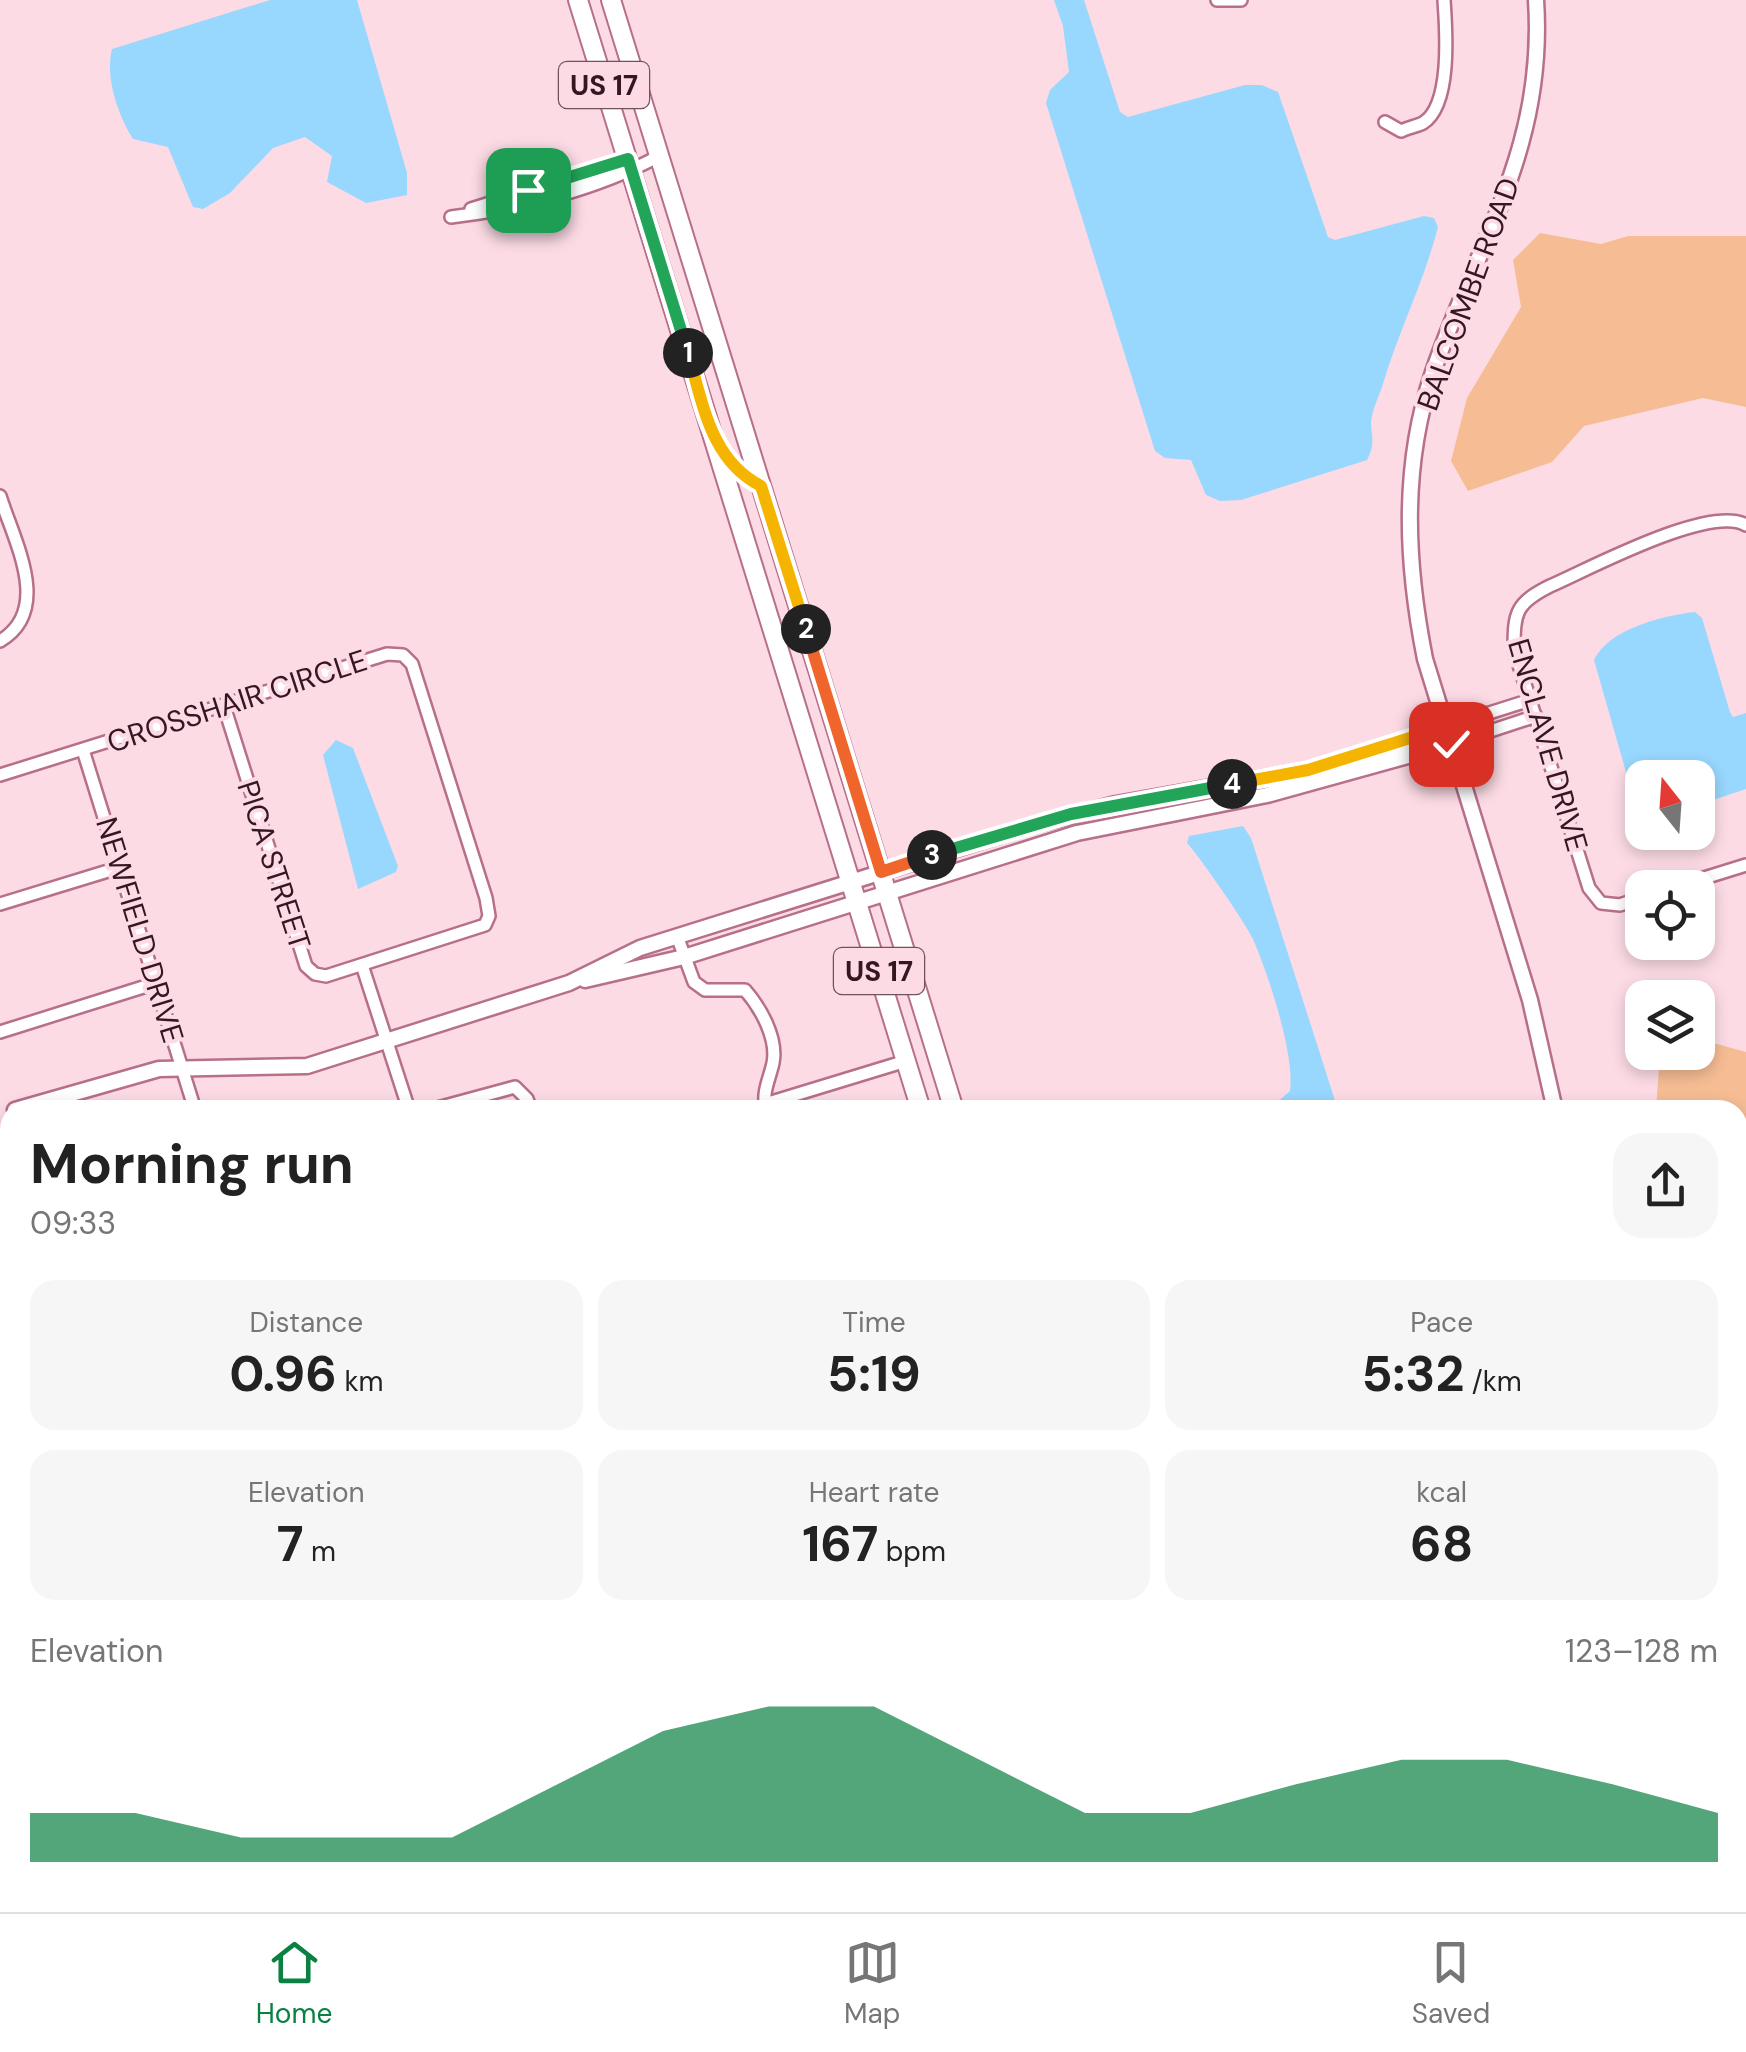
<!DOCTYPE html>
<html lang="en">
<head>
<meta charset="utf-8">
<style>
	:root { --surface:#fff; --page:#f6f6f6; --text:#222; --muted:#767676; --line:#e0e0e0; --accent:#0b8043 }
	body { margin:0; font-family:"DM Sans",sans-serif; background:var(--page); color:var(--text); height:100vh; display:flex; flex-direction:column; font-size:38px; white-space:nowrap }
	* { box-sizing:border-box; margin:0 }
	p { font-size:32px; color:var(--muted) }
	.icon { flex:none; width:55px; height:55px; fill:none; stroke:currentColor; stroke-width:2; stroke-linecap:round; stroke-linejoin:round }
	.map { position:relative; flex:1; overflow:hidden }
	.drawer { position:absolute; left:0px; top:1100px; width:1748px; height:812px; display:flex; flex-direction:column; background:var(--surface); border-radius:30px 30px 0 0; box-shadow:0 5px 15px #0003 }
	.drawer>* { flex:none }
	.needle { width:65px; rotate:343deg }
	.fabs { position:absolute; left:1625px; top:760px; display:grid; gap:20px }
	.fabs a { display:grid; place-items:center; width:90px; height:90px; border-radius:20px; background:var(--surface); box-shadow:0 5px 15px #0003; font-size:50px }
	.pin { position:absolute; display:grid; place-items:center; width:85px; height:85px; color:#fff; margin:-42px; border-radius:20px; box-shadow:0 5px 15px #0006 }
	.km { position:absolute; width:50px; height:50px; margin:-25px; border-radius:50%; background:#222; color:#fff; font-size:28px; line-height:50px; text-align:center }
	.round { display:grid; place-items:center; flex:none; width:105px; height:105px; border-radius:30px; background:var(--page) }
	.headline { display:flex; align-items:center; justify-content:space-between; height:170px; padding:0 30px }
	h1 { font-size:55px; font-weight:700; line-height:75px }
	.metrics { display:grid; grid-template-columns:repeat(3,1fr); gap:15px; height:170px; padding:10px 30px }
	.metrics div { display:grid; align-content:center; border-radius:25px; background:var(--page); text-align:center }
	.metrics b { font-size:50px; font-weight:700 }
	.metrics small { font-size:28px; font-weight:400 }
	.metrics p { font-size:28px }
	.chart { height:280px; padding:20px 30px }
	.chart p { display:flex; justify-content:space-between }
	.chart svg { width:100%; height:180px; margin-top:10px; fill:var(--accent); opacity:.7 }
	.tab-bar { display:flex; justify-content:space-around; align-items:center; height:140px; border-top:2px solid var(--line); background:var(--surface); font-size:28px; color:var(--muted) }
	.tab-bar a { display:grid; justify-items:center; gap:5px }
	.tab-bar .current { color:var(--accent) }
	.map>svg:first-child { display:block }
	.green { fill:#f6bd94 }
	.water { fill:#98d7fe }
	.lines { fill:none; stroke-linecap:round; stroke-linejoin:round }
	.minor-casing { stroke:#b76f8a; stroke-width:16 }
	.tertiary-casing { stroke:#b76f8a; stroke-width:19 }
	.primary-casing { stroke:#b76f8a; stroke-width:22 }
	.motorway-casing { stroke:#b76f8a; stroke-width:25 }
	.minor { stroke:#fff; stroke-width:11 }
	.tertiary { stroke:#fff; stroke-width:14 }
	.primary { stroke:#fff; stroke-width:18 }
	.motorway { stroke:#fff; stroke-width:20 }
	.motorway-bridge-casing { stroke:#b76f8a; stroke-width:25; stroke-linecap:butt }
	.motorway-bridge { stroke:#fff; stroke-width:20 }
	.split-1-casing { stroke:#fff; stroke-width:20 }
	.split-2-casing { stroke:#fff; stroke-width:20 }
	.split-3-casing { stroke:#fff; stroke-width:20 }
	.split-4-casing { stroke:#fff; stroke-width:20 }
	.split-5-casing { stroke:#fff; stroke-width:20 }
	.split-1 { stroke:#22a559; stroke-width:12 }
	.split-2 { stroke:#f5b400; stroke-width:12 }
	.split-3 { stroke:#f0652b; stroke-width:12 }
	.split-4 { stroke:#22a559; stroke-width:12 }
	.split-5 { stroke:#f5b400; stroke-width:12 }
	.labels { text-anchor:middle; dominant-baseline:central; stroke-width:8; stroke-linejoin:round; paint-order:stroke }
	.shield { fill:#fcdbe5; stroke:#70525c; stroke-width:2.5 }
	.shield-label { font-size:28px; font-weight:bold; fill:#341722 }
	.street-label { font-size:30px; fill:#341722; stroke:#fcdbe5 }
</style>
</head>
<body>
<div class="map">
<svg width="1746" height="1912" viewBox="0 0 1746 1912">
	<rect width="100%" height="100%" fill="#fcdbe5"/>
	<g class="green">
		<path d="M1540 233 1601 244 1628 236H1746V407L1703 398 1584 426 1552 462 1468 491 1451 461 1467 398 1521 307 1513 260Z"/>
		<path d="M1698 1044H1717L1746 1052V1459L1738 1462V1110H1656L1659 1068 1672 1053 1698 1052Z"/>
		<path d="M1746 1518V1656L1738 1682V1520Z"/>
		<path d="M10 1561V1718L0 1719V1564Z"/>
		<path d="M0 1875H10V1902H244L283 1912H0Z"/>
		<path d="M1516 1902 1598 1912H1371L1289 1903Z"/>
		<path d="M427 1903H741L729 1912H446Z"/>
		<path d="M780 1903 1022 1902 1109 1912H763Z"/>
	</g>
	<g class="water">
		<path d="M270 0H357L407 173V195L366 203 327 182 332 156 305 137 273 148 230 193 203 209 193 207 168 147 133 139C117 113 105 76 112 49Z"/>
		<path d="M1054 0H1084L1120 112 1128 117 1245 85H1262L1278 92 1328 237 1335 240 1424 216 1434 218 1438 227C1424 282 1398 332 1382 387 1378 398 1371 413 1371 424 1372 440 1375 444 1367 460L1241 500 1220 501 1206 495 1191 460 1165 458 1155 451 1046 103 1050 90 1069 72 1063 26Z"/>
		<path d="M1695 612 1702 618 1730 712 1733 717 1746 713V789L1698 805V778H1642V808L1632 793 1594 660C1609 629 1661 616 1695 612Z"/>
		<path d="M336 740 353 748 398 866 396 872 358 889 323 755Z"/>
		<path d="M1243 826 1251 838 1338 1110H1268L1290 1091C1295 1054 1268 974 1253 939 1245 922 1199 856 1187 843L1189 836Z"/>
		<path d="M10 1150V1403L8 1404 0 1377V1154Z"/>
	</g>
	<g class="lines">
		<g class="minor-casing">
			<g id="minor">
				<path d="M1217 0H1241"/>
				<path d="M1385 122 1401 131C1407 128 1417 126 1423 123 1452 105 1446 29 1444 0"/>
				<path d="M471 209 630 159"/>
				<path d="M451 217C520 209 598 189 659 156"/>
				<path d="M0 496C14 541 53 610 0 641"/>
				<path d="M1445 727 1530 700"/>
				<path d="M1451 744 1536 716"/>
				<path d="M83 750 195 1110"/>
				<path d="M0 775 387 654 403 655 412 664 486 898 489 916 485 925 326 976 315 974 306 966 224 706"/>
				<path d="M1672 888 1746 865"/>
				<path d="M1642 897 1620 905 1601 903 1589 888 1514 649C1514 612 1516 603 1550 586 1589 569 1710 504 1746 525"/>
				<path d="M0 904 121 867"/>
				<path d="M677 936 694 982 705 990H745C760 1007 778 1038 773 1063 769 1081 762 1091 766 1110"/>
				<path d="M362 965 409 1110"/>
				<path d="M0 1032 156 983"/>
				<path d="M765 1104 906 1061"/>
				<path d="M430 1110 515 1087 527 1099 531 1110"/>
				<path d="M0 1501 10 1498"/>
			</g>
		</g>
		<g class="tertiary-casing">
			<g id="tertiary">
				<path d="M1536 0C1546 148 1478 241 1433 372 1401 467 1406 563 1425 659L1530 1000 1555 1110"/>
				<path d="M585 980 684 957 1077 833 1267 795 1451 744"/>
				<path d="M15 1110 159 1069 307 1066 569 983 640 948 1026 827 1116 804 1308 770 1445 727"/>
				<path d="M1738 1673 1746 1689"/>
			</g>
		</g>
		<g class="primary-casing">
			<g id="primary">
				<path d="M578 0 921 1110"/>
				<path d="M611 0 954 1110"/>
				<path d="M1167 1902 1170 1912"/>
			</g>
		</g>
		<g class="motorway-casing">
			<g id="motorway">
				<path d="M0 1761 10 1760"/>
				<path d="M0 1810 10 1809"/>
				<path d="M0 1828H10"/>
				<path d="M415 1902 434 1912"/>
				<path d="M1595 1902 1676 1912"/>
				<path d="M1237 1908 1277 1912"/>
				<path d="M742 1912 755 1902"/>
			</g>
		</g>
		<use href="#minor" class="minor"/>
		<use href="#tertiary" class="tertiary"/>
		<use href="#primary" class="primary"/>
		<use href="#motorway" class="motorway"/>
		<g class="motorway-bridge-casing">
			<path id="motorway-bridge" d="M1195 1902 1237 1908"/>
		</g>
		<use href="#motorway-bridge" class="motorway-bridge"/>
	</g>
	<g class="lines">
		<g class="split-1-casing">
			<path id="split-1" d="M528 190 628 159 688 353"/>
		</g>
		<g class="split-2-casing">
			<path id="split-2" d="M688 353C703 403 710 460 761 486L806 629"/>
		</g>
		<g class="split-3-casing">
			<path id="split-3" d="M806 629 881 872 932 855"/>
		</g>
		<g class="split-4-casing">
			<path id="split-4" d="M932 855 1071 814 1232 784"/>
		</g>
		<g class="split-5-casing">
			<path id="split-5" d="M1232 784 1308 770 1445 727 1451 744"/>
		</g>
		<use href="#split-1" class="split-1"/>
		<use href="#split-2" class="split-2"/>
		<use href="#split-3" class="split-3"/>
		<use href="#split-4" class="split-4"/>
		<use href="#split-5" class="split-5"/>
	</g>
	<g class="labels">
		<g class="shield">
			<rect x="559" y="62" width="90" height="46" rx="8"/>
			<rect x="834" y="948" width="90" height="46" rx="8"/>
		</g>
		<g class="shield-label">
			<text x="604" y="85">US 17</text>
			<text x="879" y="971">US 17</text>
		</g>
		<g class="street-label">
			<text transform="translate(1468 294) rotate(-70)">BALCOMBE ROAD</text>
			<text transform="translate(237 701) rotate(-18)">CROSSHAIR CIRCLE</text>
			<text transform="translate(1548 745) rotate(74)">ENCLAVE DRIVE</text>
			<text transform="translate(274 865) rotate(72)">PICA STREET</text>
			<text transform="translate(140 930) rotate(73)">NEWFIELD DRIVE</text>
		</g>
	</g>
</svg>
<div class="fabs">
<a><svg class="needle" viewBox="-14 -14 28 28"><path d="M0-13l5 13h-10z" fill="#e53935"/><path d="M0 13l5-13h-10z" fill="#767676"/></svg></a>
<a><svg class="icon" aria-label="locate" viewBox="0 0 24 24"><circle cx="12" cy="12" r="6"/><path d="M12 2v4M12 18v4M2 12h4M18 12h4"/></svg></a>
<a><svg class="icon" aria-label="layers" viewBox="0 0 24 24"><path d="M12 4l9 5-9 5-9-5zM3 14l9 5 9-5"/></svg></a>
</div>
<div class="pin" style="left:528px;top:190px;background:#1e9e55"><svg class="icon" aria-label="arrive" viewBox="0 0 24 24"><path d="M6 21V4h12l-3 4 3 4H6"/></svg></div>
<div class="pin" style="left:1451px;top:744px;background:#d93025"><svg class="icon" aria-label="check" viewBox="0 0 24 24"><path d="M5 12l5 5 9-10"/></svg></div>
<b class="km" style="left:688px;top:353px">1</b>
<b class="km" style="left:806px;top:629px">2</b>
<b class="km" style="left:932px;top:855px">3</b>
<b class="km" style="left:1232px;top:784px">4</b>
<section class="drawer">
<div class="headline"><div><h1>Morning run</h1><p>09:33</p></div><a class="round"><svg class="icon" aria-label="share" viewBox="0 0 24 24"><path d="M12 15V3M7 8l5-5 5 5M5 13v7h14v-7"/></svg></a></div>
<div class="metrics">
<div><p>Distance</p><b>0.96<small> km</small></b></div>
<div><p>Time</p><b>5:19</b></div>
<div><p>Pace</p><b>5:32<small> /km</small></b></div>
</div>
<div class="metrics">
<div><p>Elevation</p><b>7<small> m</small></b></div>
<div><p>Heart rate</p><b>167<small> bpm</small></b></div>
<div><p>kcal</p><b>68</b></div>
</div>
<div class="chart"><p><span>Elevation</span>123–128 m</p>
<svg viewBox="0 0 160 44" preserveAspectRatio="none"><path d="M0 44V32L10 32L20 38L30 38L40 38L50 25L60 12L70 6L80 6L90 19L100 32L110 32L120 25L130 19L140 19L150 25L160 32V44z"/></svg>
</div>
</section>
</div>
<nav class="tab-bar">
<a class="current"><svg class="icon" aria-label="home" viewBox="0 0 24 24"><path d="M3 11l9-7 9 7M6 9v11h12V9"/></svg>Home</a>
<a><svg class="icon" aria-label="map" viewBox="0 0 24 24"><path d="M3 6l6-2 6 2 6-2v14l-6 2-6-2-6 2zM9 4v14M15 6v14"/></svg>Map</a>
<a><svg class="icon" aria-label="saved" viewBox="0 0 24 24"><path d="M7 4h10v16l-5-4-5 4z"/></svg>Saved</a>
</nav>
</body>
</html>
